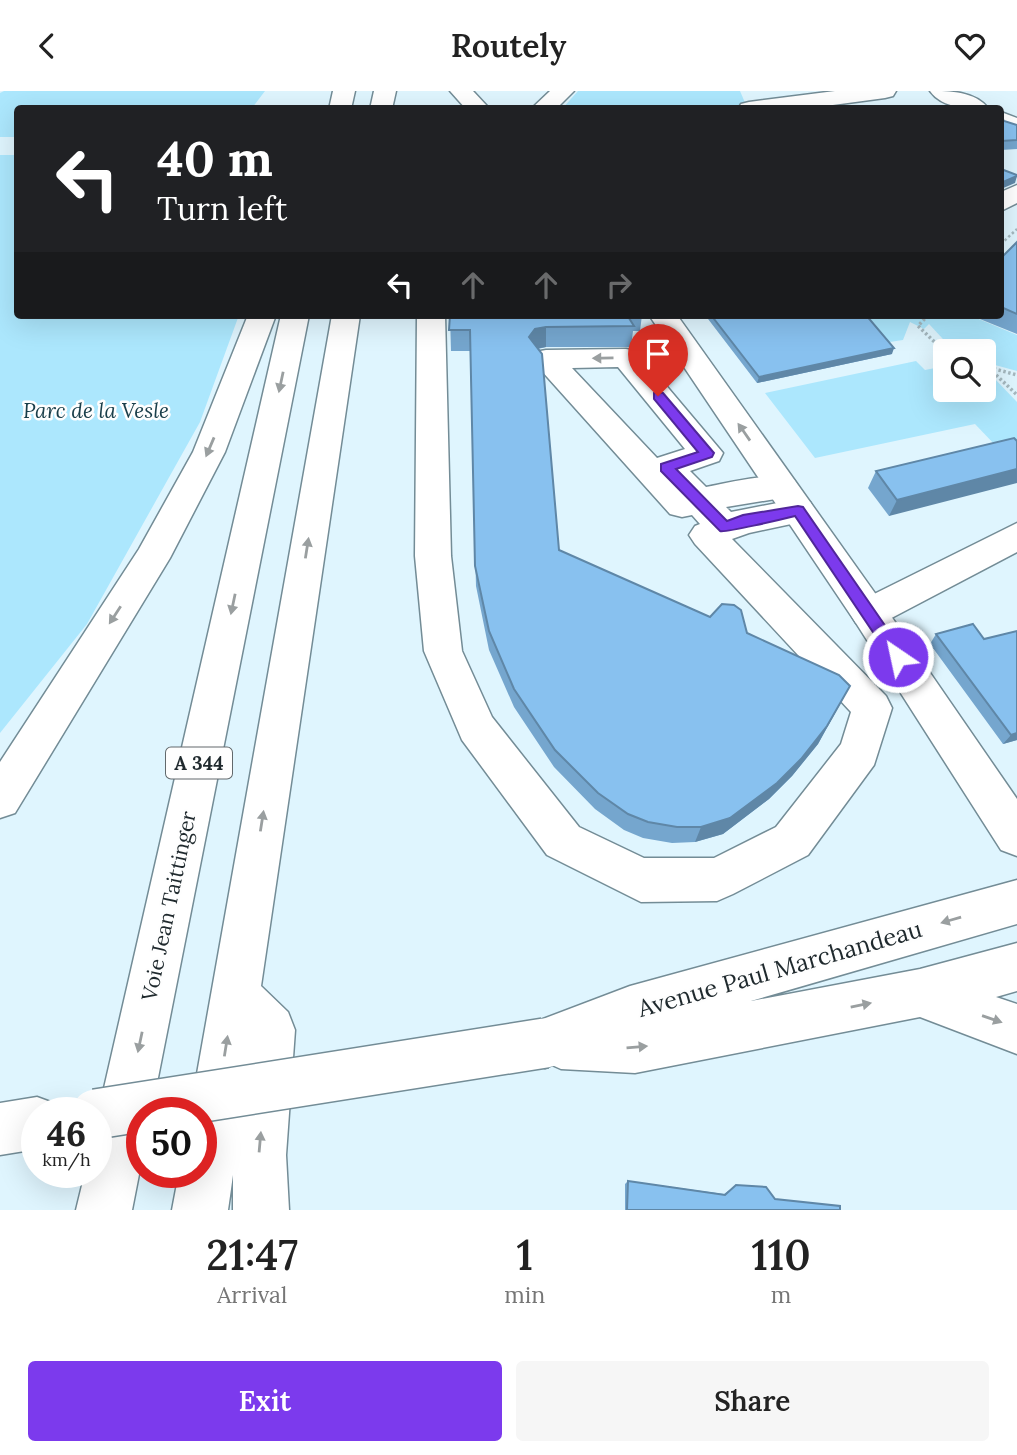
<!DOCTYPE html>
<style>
:root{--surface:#fff;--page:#f6f6f6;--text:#222;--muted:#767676;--accent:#7c3aed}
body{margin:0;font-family:Lora,serif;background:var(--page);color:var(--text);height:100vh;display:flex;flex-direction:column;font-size:26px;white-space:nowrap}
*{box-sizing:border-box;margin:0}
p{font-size:23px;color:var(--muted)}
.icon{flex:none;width:38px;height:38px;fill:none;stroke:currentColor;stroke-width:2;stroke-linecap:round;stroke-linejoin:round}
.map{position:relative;height:1119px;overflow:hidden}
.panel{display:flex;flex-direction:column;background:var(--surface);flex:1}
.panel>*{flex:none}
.banner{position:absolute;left:14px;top:14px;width:990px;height:214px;border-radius:7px;box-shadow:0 7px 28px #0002;background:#202124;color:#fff;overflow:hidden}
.fabs{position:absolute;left:933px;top:248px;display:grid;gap:14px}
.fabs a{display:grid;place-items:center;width:63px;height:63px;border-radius:7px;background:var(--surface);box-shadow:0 7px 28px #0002;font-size:35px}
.speed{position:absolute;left:21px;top:1006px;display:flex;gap:14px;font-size:35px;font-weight:700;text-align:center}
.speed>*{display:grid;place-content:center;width:91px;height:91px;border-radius:50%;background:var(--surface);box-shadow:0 7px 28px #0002;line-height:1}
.speed small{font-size:18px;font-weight:400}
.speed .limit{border:10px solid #d22;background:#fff;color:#111}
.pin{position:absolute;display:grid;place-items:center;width:60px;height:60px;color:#fff;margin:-72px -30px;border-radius:50% 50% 50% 0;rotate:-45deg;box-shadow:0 0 7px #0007}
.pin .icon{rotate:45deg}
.me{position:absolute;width:77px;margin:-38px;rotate:326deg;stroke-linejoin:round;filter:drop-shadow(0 0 5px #0008)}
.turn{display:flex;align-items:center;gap:24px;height:147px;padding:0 28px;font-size:32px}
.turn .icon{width:91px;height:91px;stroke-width:2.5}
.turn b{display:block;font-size:49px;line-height:60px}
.lanes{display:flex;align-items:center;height:66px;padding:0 28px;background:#0003;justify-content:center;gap:35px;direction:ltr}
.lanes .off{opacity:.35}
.eta{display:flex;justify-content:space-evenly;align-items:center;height:119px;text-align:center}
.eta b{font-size:42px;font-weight:600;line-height:49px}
.button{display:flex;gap:14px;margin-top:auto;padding:14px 28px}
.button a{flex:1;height:80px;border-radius:7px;background:var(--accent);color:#fff;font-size:28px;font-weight:600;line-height:80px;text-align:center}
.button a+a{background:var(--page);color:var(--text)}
header{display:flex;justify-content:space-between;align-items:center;height:91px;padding:0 28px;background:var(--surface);font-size:32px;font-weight:600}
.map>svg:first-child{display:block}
.green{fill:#ace7fd}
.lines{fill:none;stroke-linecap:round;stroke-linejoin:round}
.minor-casing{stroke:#738c96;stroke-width:3}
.major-casing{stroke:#738c96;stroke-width:3}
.highway-casing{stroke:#738c96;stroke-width:3}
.path-far1{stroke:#a5b8bf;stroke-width:2.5;stroke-dasharray:2.5 2.5;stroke-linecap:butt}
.path{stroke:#a5b8bf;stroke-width:3.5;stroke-dasharray:2.5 2.5;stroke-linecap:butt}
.minor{fill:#fff;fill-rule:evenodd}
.major{fill:#fff;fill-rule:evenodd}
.highway{fill:#fff;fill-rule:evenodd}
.major-bridge-casing{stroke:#738c96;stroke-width:52;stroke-linecap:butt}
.major-bridge{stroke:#fff;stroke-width:49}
.wall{fill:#75a6ce}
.shaded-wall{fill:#5f87a7}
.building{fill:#88c1ef;stroke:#5f87a7;stroke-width:2}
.oneway{fill:#9a9fa0}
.route{fill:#7c3aed;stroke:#51269a;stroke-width:2}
.labels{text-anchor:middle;stroke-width:5;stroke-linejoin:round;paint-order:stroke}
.shield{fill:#fefefe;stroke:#62696c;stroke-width:2}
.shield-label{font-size:19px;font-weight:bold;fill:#1f292d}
.park-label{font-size:21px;font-style:italic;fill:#193e4a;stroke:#fefefe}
.street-label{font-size:21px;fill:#1f292d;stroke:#fefefe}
.near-street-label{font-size:24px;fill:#1f292d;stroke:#fefefe}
</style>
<header><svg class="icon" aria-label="back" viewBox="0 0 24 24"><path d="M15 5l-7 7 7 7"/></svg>Routely<svg class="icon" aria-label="heart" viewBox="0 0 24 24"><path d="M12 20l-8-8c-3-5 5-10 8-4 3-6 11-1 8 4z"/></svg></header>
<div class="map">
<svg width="1017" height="1119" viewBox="0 0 1017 1119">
<rect width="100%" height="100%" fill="#dff5fe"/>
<!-- green -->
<path class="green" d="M4 0H265L252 17 18 18 17 46H0V2Z
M578 0H740L746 14 700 18H562Z
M0 64H17L18 224H239L200 331 87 533 0 642Z
M859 224H969L1017 244V280L984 271V261H955L929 233 924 238 910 231 903 249 883 252Z
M916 270 925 279 945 275V299H984V281L994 287 1017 311V377L975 333 815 367 765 302Z"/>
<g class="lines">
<!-- minor casing -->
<g class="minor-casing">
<path id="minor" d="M550 0H574L556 18H531Z
M835 0H896L893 5 885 7 803 18H738L741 13 749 11Z
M930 0C950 0 975 0 989 18 969 18 943 18 930 0Z
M1001 21 1017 27V42L1001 36Z
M1017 94V112L1001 120V101Z
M417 224H445L451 465 462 560 492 626 579 736 644 767H714L776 736 841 653 851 621 695 453 689 444 695 435 700 433 692 424 682 426 670 423 531 268 535 261 546 259 626 258 637 260 723 362 719 370 690 380 706 396C733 391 767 381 794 389L799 397 794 405 726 416 731 421 798 408 810 411 815 420 810 429 749 442 732 448 886 605 892 617 874 674 808 764 733 803 717 810 641 811 547 764 462 649 424 560 415 465ZM618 276 685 358 657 367 572 277Z
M1017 432V461L882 532 869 537 856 532 850 522 856 512Z"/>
</g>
<!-- major casing -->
<g class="major-casing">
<path id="major" d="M649 224H677L882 512 1017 708V765L1001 759 856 532Z
M1017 789V833L751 910 920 878 1017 852V900L996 906 1017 913V963L920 926 635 982 561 978 552 974 545 977 527 970 520 952 527 934 630 895Z
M37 1006 56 1013 59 1022H37V1058L0 1064V1012Z"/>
</g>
<!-- highway casing -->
<g class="highway-casing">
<path id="highway" d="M333 0H355L351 18H329Z
M374 0H396L392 18H370Z
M450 0H473L487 15 485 18H466Z
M248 224H276L225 361 170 467 15 722 0 727V671L139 458 193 361Z
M281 224H309L151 1022H142V1068L132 1119H76L85 1082H96V1032Z
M332 224H360L261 895 288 921 295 939 286 1064 289 1119H233V1084L228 1119H172L179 1082H201V1022H190Z"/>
</g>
<!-- path-far1 -->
<path class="path-far1" d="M1001 153 1017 138"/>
<!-- path -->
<path class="path" d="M928 224 918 235 945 261
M984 275 1017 284
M989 277 1017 304"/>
<!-- minor -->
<use href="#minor" class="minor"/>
<!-- major -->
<use href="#major" class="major"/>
<!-- highway -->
<use href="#highway" class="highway"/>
<!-- major-bridge casing -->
<g class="major-bridge-casing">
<path id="major-bridge" d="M96 1023 545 952"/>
</g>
<!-- major-bridge -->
<use href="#major-bridge" class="major-bridge"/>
</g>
<!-- wall -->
<path class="wall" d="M1001 25 1004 30 1017 34V58L1001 59Z
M1017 151V243L970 224H1001V167Z
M450 224H642L640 240H633L631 256H546L538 258 559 459 747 542 850 595 818 653 792 685 769 708 723 743 695 751 672 752 643 747 624 739 595 718 554 676 514 616 489 559 476 495 470 260H451Z
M705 224H866L892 263 757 292Z
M1017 350 889 425 868 397 876 380Z
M936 543 1017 649 1003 653 930 553Z
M628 1090 724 1103 736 1094 775 1108 840 1119H625V1093Z"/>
<!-- shaded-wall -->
<path class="shaded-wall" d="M1017 85 1015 92 1001 98 1003 91Z
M546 236V256L535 258 529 246 535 238Z
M894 257 892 263 757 292 759 286Z
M1017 378V392L889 425 897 409Z
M850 595 818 653 792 685 769 708 723 743 695 751 701 736Z
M1017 642V649L1003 653 1011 644Z"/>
<!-- building -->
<path class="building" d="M1001 25 1004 30 1017 34V49L1001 50Z
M1001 78 1017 84V85L1003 91 1001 99Z
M1017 151V223L1001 216V167Z
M450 224H627L634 235 546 236 535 238 529 246 542 263 559 459 710 526 722 513 734 514 741 519 747 542 839 584 850 595 827 635 801 668 777 692 730 727 701 736H677L648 731 628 723 598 702 555 659 514 598 489 540 475 475 470 239H449Z
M711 224H866L894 257 759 286Z
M1014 347 1017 350V378L897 409 876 380Z
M973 533 984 548 1017 540V642L1011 644 936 543Z
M628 1090 725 1104 736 1094 766 1096 775 1108 840 1115V1119H627Z"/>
<!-- one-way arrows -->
<defs><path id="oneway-solid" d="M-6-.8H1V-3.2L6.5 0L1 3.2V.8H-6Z" transform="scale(1.75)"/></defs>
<g class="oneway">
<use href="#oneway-solid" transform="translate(603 267) rotate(179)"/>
<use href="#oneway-solid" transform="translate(281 291) rotate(102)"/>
<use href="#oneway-solid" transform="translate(744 341) rotate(-125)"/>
<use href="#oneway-solid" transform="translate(210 356) rotate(113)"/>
<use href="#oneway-solid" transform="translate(307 457) rotate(-81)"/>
<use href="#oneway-solid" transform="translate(233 513) rotate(102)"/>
<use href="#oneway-solid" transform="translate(115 524) rotate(123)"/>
<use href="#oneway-solid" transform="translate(262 730) rotate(-81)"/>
<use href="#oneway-solid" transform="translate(951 829) rotate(164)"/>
<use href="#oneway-solid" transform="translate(861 914) rotate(-11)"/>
<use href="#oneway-solid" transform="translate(992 928) rotate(19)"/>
<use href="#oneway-solid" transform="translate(140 951) rotate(102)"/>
<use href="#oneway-solid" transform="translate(226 955) rotate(-81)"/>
<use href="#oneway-solid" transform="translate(637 956) rotate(-5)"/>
<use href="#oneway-solid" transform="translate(260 1051) rotate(-85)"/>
</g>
<!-- route -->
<path class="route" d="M658 301 663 302 714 362 712 366 676 378 727 430 743 424 798 415 803 416 904 562 906 566 904 571H893L795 425C783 428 725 442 720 440L661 380V373L698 361 654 308V302Z"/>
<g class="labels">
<!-- shield labels -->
<rect class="shield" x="166" y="656.5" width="66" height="31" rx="5"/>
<g class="shield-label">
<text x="199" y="679">A 344</text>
</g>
<!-- park labels -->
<g class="park-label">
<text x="96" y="327">Parc de la Vesle</text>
</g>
<!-- street labels -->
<g class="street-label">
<text transform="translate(169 815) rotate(-78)" y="7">Voie Jean Taittinger</text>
</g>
<!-- near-street labels -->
<g class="near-street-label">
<text transform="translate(780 878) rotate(-16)" y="8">Avenue Paul Marchandeau</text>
</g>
</g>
</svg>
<div class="fabs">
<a><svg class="icon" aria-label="search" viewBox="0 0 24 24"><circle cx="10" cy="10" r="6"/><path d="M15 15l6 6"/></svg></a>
</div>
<div class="speed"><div>46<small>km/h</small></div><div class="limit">50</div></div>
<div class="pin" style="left:658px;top:305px;background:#d93025"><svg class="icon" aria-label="arrive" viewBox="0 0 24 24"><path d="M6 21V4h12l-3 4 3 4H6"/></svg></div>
<svg class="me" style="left:898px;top:566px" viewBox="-20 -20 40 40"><circle r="17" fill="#7c3aed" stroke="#fff" stroke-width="3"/><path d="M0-11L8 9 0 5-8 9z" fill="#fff"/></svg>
<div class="banner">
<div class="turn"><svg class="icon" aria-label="left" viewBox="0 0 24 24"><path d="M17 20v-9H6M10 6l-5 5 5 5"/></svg><div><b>40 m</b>Turn left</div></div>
<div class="lanes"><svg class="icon" aria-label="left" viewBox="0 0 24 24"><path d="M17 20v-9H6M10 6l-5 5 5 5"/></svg><svg class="icon off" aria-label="ahead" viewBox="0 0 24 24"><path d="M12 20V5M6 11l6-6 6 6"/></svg><svg class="icon off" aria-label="ahead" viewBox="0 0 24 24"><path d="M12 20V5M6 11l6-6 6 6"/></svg><svg class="icon off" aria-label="right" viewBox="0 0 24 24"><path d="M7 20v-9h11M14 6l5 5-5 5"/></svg></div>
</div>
</div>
<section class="panel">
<div class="eta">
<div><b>21:47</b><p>Arrival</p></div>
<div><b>1</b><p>min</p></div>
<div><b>110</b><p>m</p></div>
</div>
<div class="button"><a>Exit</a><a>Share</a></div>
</section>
